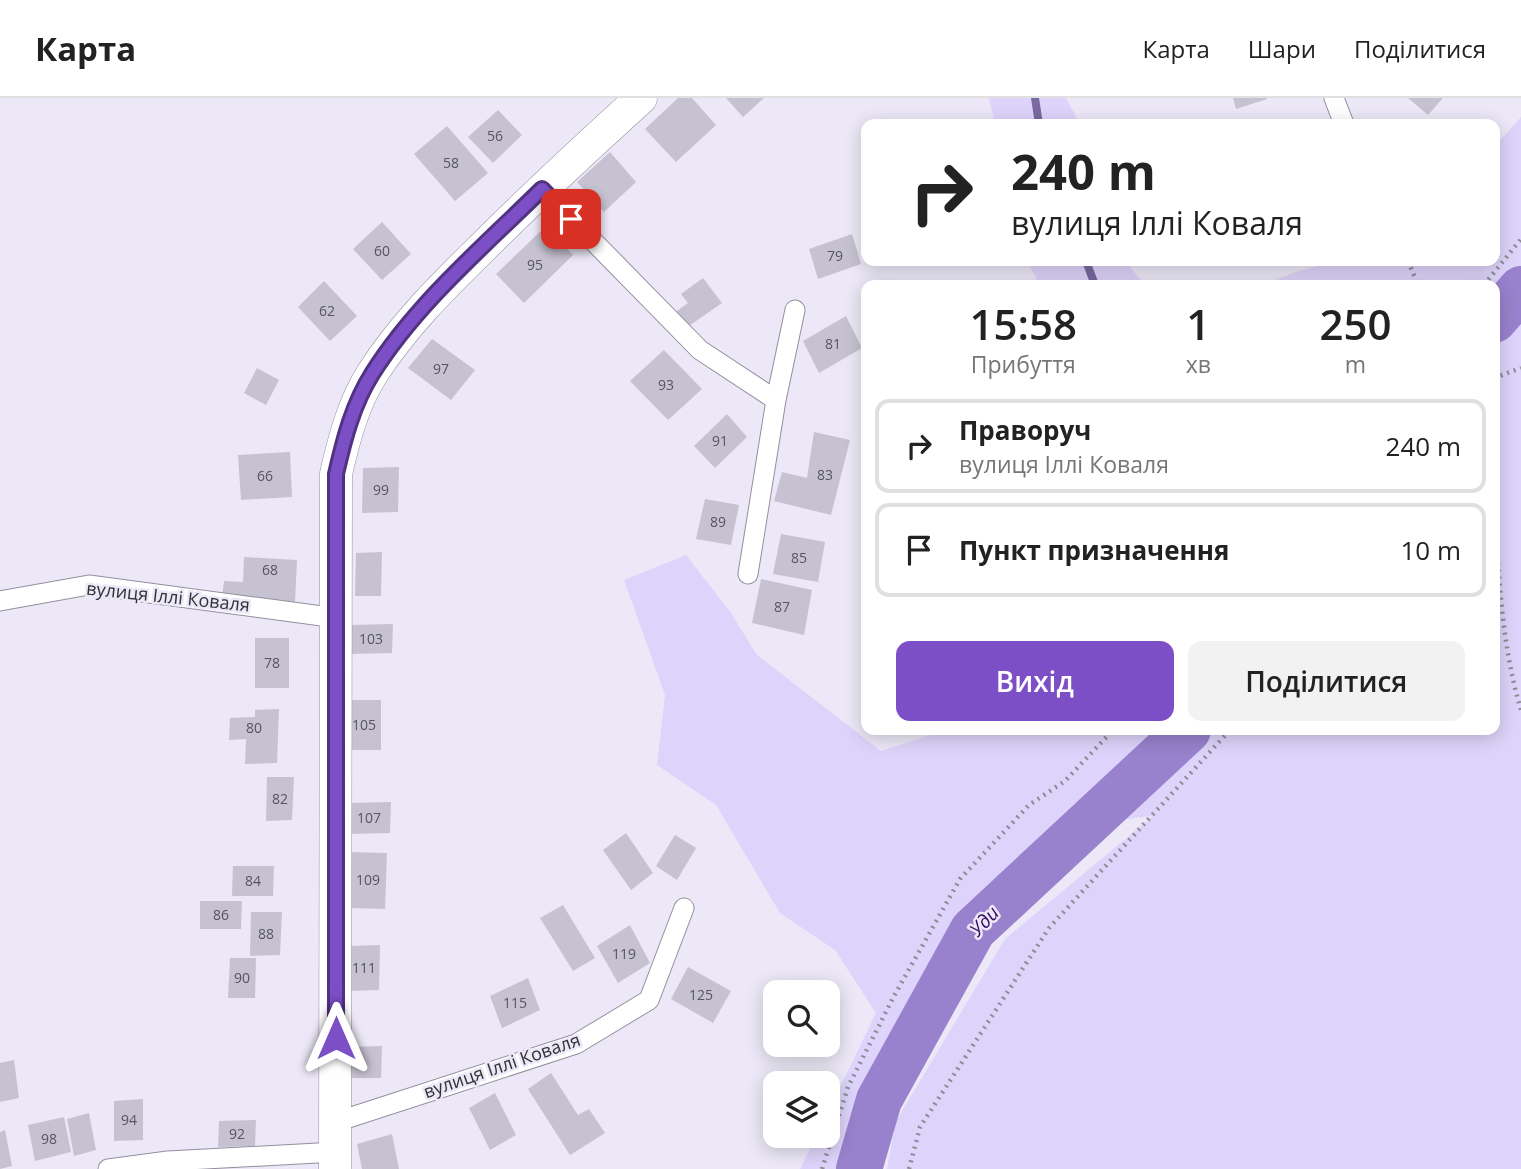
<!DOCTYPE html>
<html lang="uk">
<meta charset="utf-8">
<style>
:root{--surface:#fff;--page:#f2f2f2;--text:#222;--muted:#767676;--line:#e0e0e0;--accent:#7d4fc7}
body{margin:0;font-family:"Open Sans",sans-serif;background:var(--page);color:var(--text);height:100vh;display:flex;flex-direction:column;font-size:26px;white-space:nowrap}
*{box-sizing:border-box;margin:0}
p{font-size:23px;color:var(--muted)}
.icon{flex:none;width:38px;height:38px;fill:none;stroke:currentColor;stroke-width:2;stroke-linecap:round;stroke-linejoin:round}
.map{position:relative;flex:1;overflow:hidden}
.side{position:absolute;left:861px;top:182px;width:639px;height:455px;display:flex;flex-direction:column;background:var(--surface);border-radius:14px;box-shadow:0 4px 18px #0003}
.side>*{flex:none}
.top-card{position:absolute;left:861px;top:21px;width:639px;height:147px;border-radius:14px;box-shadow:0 4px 18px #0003;background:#fff;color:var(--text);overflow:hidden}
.fabs{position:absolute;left:763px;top:882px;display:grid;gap:14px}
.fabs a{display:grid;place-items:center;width:77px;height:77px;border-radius:14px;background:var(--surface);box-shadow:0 4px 18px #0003;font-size:35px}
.pin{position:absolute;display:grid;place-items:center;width:60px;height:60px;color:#fff;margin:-30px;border-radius:14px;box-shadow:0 4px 10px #0006}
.me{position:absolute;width:77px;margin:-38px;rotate:0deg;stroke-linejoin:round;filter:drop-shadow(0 0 5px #0008)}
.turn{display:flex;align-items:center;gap:24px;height:147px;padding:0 35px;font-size:32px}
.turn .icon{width:91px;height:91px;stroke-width:2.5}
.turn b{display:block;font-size:49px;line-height:60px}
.eta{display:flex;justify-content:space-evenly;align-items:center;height:119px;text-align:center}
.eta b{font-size:42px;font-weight:600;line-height:49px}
.primary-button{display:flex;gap:14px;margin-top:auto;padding:14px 35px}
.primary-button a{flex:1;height:80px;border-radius:14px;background:var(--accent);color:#fff;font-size:28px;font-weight:600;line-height:80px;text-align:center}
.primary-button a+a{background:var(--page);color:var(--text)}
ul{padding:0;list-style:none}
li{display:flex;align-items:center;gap:21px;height:94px;margin:0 14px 10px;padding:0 21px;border:4px solid var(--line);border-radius:14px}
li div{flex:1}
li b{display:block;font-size:26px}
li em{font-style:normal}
header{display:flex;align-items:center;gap:42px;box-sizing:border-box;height:98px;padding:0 35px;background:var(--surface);border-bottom:2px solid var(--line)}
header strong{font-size:33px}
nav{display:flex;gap:38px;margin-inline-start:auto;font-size:24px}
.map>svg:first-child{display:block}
.green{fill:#ded4fb}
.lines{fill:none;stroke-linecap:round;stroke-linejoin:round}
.stream{stroke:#7a6aa0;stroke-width:8}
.river{stroke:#9982cd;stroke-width:46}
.building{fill:#c6c2d1}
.minor-casing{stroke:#938f9d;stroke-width:21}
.primary-casing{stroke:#938f9d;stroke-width:33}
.path{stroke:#8e8c96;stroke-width:4.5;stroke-dasharray:2 5;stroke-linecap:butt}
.minor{stroke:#fff;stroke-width:19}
.primary{stroke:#fff;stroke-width:32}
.route-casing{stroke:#513381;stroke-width:18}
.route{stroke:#7d4fc7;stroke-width:12}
.labels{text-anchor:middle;stroke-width:5;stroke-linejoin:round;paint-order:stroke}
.number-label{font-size:14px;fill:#57555d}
.street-label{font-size:18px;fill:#323136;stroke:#ece8f7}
.water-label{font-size:19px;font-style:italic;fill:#350965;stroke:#ece8f7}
</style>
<header>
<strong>Карта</strong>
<nav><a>Карта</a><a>Шари</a><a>Поділитися</a></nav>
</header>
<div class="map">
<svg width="1521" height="1071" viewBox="0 0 1521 1071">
<rect width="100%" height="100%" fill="#ece8f7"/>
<!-- green -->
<path class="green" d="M989 0H1066L1080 26H995Z
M1521 19V182L1495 214 1494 187H1262L1296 174 1336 163H1494L1495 48Z
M1027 163H1126L1144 187H1040Z
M1521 211V1071H887L896 1023 1005 841 1153 718 1101 724 1199 632H1494L1495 242Z
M686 457 731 515 757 557 881 653 946 632H1169L963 813 847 1037 838 1071H800L816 1038H828V1014L876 915 835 852 780 815 716 707 657 667 665 597 624 482Z"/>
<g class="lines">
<!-- stream -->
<path class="stream" d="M1035 0 1039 26
M1086 163 1095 187"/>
<!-- river -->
<path class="river" d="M1494 222 1521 191
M859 1071 879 1002 973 832 1188 632"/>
</g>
<!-- building -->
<path class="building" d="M678 0H692L716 27 676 64 645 31Z
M726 0H764L743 19Z
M1233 0H1267V1L1236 11Z
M1408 0H1443L1428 17Z
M498 12 522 37 493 65 468 39Z
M447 28 488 75 455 103 414 56Z
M610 54 636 84 604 114 577 84Z
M382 124 411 156 382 182 353 151Z
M546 128 573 157 524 205 496 176Z
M852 136 861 166 818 181 809 151Z
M703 180 722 205 686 230 674 215 688 205 681 196Z
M324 183 357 218 330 243 298 209Z
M846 218 862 250 819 275 803 243Z
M432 241 475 272 451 302 408 270Z
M664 252 702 291 668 322 630 283Z
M257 270 279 282 266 307 244 295Z
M727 316 747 339 715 370 694 348Z
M814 334 850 342 831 417 774 403 782 374 807 380Z
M290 354 292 399 241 402 238 357Z
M399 369 398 414 362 415 363 370Z
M705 401 739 407 731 447 696 441Z
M781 436 825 444 818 484 773 476Z
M382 454 381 498H355L356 455Z
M244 459 297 462 295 504 222 500 224 483 243 484Z
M761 481 812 492 804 537 752 525Z
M393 526 392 555 349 556V527Z
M255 540H289V590H255Z
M347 602H381V652H347Z
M279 611 277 665 245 666 246 641 229 642 230 620 255 619V612Z
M267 679H294L292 722 266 723Z
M391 704 390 735 348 736V705Z
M626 735 653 775 631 792 603 752Z
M675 737 696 750 677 782 656 768Z
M351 754 387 755 385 811 350 810Z
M233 768H274L273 798H232Z
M200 803H242L241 831H200Z
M563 807 595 860 573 873 540 820Z
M251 814H282L280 857 250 858Z
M630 827 650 865 618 885 597 848Z
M380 847 379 892 347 893 348 848Z
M230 860H256L255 900H228Z
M688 869 731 893 713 925 671 901Z
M528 880 540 912 502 930 490 898Z
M382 948 381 980H346V949Z
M14 962 19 1000 0 1004V965Z
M551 975 578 1017 589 1011 605 1035 570 1057 528 991Z
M495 995 516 1037 490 1052 469 1010Z
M143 1001V1042L114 1043V1003Z
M89 1015 96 1052 74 1058 67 1021Z
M64 1019 71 1054 35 1063 28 1027Z
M256 1022 255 1048 218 1049 219 1023Z
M5 1032 12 1068 0 1071V1034Z
M392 1036 399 1071H362L357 1046Z"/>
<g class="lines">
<!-- minor casing -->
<g class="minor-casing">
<path id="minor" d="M1334 0 1344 26
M542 91 700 252 776 302 748 476
M776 302 795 212
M0 503 89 487 337 520
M336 1024 576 946 649 902 684 810
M108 1071 168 1063 336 1054"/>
</g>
<!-- primary casing -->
<g class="primary-casing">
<path id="primary" d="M335 1071 336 376C344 341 353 306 372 276 402 229 442 189 481 151 533 99 587 49 641 0"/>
</g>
<!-- path -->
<path class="path" d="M1408 163 1418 187
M1484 187 1521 141
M1494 280 1521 270
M1494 374C1497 449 1499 540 1521 612
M822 1071 848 989 894 898 960 781 1029 707 1065 683 1113 632
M909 1071 920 1029 1049 830 1230 632"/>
<!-- minor -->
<use href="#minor" class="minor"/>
<!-- primary -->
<use href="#primary" class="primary"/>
</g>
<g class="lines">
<!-- route casing -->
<g class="route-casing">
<path id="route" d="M336 940V376C344 341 353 306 372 276 416 206 483 149 542 91L571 121"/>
</g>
<!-- route -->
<use href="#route" class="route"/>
</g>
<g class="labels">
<!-- number labels -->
<g class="number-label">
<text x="495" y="43">56</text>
<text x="451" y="70">58</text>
<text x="382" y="158">60</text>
<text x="835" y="163">79</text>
<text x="535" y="172">95</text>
<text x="327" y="218">62</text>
<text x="833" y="251">81</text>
<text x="441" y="276">97</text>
<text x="666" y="292">93</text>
<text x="720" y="348">91</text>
<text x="825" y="382">83</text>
<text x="265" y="383">66</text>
<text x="381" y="397">99</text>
<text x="718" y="429">89</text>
<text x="799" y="465">85</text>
<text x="270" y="477">68</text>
<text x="782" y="514">87</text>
<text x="371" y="546">103</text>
<text x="272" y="570">78</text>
<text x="364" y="632">105</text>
<text x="254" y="635">80</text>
<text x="280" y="706">82</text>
<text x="369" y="725">107</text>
<text x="368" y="787">109</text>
<text x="253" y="788">84</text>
<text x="221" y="822">86</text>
<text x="266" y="841">88</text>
<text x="624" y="861">119</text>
<text x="364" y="875">111</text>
<text x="242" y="885">90</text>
<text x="701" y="902">125</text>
<text x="515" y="910">115</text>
<text x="129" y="1027">94</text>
<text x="237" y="1041">92</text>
<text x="49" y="1046">98</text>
</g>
<!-- street labels -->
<g class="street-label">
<text transform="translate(168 499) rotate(6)" y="6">вулиця Іллі Коваля</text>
<text transform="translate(502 968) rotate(-19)" y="6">вулиця Іллі Коваля</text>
</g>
<!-- water labels -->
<g class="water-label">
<text transform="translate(984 823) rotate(-47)" y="7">Уди</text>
</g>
</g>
</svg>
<div class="fabs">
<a><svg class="icon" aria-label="search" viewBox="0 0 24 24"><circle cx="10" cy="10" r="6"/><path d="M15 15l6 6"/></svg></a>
<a><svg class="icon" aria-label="layers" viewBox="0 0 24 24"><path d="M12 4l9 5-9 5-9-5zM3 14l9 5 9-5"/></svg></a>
</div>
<div class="pin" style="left:571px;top:121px;background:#d93025"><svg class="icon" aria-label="arrive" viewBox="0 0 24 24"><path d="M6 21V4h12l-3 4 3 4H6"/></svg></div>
<svg class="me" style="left:336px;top:940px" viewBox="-20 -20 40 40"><path d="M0-17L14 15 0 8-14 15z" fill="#7d4fc7" stroke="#fff" stroke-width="4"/></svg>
<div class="top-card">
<div class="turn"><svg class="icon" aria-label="right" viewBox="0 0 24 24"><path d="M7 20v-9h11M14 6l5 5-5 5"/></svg><div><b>240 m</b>вулиця Іллі Коваля</div></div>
</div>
<section class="side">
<div class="eta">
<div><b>15:58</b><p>Прибуття</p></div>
<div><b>1</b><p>хв</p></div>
<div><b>250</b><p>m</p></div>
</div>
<ul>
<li><svg class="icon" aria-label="right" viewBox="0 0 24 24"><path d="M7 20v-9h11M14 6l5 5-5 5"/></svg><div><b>Праворуч</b><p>вулиця Іллі Коваля</p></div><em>240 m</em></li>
<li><svg class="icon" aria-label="arrive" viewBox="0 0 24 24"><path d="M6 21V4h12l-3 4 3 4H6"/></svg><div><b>Пункт призначення</b></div><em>10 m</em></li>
</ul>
<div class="primary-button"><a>Вихід</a><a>Поділитися</a></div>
</section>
</div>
